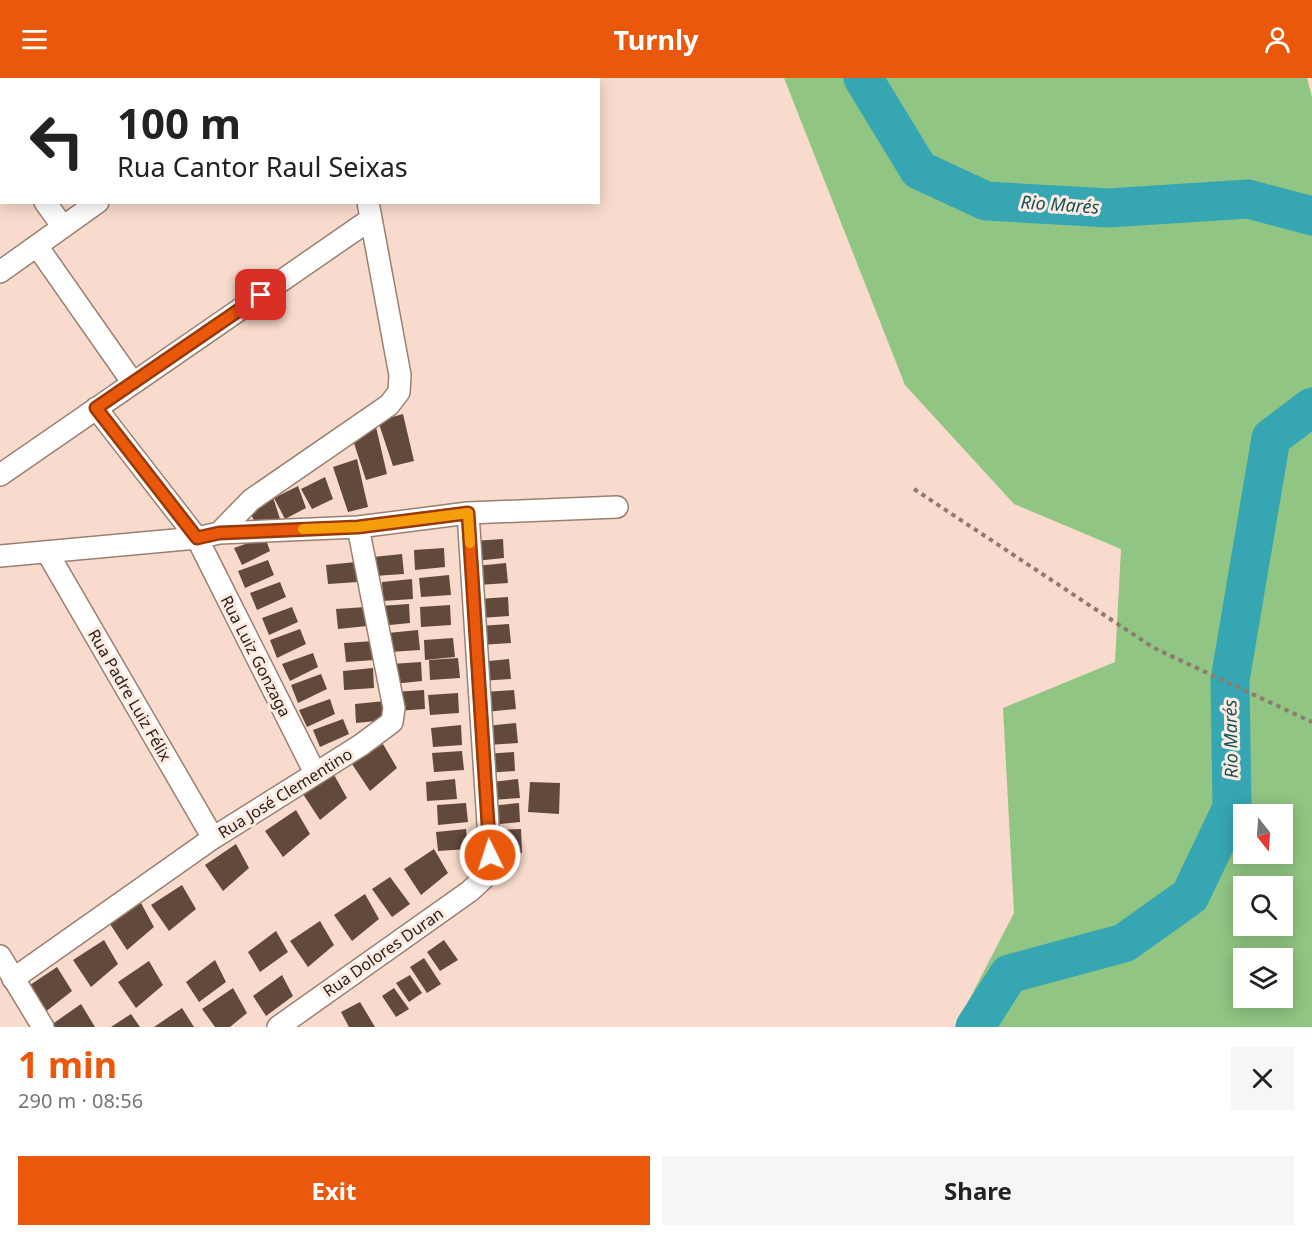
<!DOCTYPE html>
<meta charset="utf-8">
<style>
:root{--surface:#fff;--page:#f6f6f6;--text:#222;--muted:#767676;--accent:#ea580c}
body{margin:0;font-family:"Noto Sans",sans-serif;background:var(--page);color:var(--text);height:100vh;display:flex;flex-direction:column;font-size:22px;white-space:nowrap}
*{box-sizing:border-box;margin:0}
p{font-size:20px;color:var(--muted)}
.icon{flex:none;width:33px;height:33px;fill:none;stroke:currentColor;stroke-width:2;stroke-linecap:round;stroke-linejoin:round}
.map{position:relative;height:949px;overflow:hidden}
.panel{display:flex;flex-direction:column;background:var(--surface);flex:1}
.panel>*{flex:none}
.banner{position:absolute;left:0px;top:0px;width:600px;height:126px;box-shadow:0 3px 15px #0003;background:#fff;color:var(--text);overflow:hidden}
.needle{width:39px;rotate:163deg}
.controls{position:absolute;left:1233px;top:726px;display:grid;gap:12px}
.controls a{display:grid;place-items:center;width:60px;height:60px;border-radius:0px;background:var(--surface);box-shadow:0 3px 15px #0003;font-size:30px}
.pin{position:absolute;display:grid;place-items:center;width:51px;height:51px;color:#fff;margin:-26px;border-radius:12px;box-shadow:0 3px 9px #0006}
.me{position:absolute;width:66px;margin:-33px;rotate:356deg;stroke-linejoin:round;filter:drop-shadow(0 0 4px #0008)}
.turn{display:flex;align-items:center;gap:21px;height:126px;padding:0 18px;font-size:27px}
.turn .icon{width:78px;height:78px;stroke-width:2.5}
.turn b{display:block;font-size:42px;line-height:51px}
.round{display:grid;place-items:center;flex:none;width:63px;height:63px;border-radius:0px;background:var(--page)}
.summary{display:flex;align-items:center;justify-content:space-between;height:102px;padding:0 18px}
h1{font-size:36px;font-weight:700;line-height:45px;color:var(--accent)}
.button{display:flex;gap:12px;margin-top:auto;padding:12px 18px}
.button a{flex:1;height:69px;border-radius:0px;background:var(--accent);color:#fff;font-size:24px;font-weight:700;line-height:69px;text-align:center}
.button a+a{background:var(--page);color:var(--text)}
header{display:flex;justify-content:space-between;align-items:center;height:78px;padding:0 18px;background:var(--accent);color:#fff;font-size:27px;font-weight:700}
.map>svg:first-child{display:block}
.green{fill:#90c583;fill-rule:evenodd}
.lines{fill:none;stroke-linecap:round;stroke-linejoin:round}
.river{stroke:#37a6b3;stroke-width:39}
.building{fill:#61493c}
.street-casing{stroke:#9a8072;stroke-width:24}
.path{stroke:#8e7b70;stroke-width:4;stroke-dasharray:4.5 4.5;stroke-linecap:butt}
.street{stroke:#fff;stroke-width:21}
.route-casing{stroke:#983908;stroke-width:15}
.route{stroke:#ea580c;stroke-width:10}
.slow{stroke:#f59e0b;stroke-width:10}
.labels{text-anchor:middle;stroke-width:6;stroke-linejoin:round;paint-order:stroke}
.street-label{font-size:16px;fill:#261c16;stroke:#fdebe2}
.water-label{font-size:18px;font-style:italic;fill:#125158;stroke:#fdebe2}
</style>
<header><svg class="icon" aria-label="menu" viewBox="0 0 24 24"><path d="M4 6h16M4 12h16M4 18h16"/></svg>Turnly<svg class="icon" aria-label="person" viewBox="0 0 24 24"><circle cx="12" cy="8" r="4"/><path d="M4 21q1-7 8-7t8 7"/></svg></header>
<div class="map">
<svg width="1312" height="949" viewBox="0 0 1312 949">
<rect width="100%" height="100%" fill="#f8dbcc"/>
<!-- green -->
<path class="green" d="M784 0H1307L1312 19V949H955L1014 835 1003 630 1115 584 1121 471 1014 426 905 307ZM1244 736H1282V776H1244ZM1244 808H1282V848H1244ZM1244 880H1282V920H1244Z"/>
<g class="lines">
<!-- river -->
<path class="river" d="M863 0 919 92 986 123 1108 130 1248 121 1312 138
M975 949 1009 896 1124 865 1190 818 1232 730 1230 602 1271 360 1312 329"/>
</g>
<!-- building -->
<path class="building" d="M403 336 414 383 393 388 378 343Z
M376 349 387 396 366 402 351 356Z
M357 381 368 429 348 434 333 389Z
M325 399 333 421 312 431 301 411Z
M298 408 306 430 285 441 274 420Z
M273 419 280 441 259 452 248 431Z
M265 459 270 473 242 487 234 470Z
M503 461 504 480 475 483 473 463Z
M444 470 445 489 415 492 414 472Z
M402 476 404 496 374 498 373 479Z
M268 482 274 497 245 510 238 493Z
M356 484 358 504 328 506 326 487Z
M506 485 508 505 478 507 476 488Z
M449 497 451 517 421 519 419 500Z
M412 501 413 521 383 523 382 504Z
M280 504 286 519 257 532 250 515Z
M508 519 509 538 480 540 478 521Z
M409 526 410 545 380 548 379 528Z
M450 527 451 547 421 549 420 529Z
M292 529 298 544 269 557 262 540Z
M366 529 367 548 338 551 336 531Z
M509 546 511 565 481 567 479 548Z
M300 551 306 566 277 580 270 562Z
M418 552 420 572 390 574 388 555Z
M453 560 455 579 425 582 424 562Z
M374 563 375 582 346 584 344 565Z
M313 575 318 589 290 603 282 586Z
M458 580 460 600 430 602 429 582Z
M509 581 511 601 481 603 479 584Z
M421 584 422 603 393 606 391 586Z
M373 590 374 610 344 612 343 593Z
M321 596 327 611 298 625 291 607Z
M424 612 425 631 395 633 394 614Z
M514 612 516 631 486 634 485 614Z
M458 615 459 635 430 637 428 617Z
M330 621 335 636 307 649 299 632Z
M385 623 386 642 356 645 355 626Z
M343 641 349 656 320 669 313 652Z
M516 645 518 665 488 667 486 648Z
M461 647 462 667 433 669 431 650Z
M383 666 397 690 370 713 352 686Z
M462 673 464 692 434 694 432 675Z
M514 674 515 693 485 695 484 676Z
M333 695 347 720 320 742 303 716Z
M455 701 457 721 427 723 426 704Z
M518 701 520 720 492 722 491 704Z
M530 704 560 705 559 736 528 734Z
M466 725 468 744 438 747 437 727Z
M519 725 520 744 490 747 489 728Z
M296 732 310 756 283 779 265 753Z
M466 751 468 771 438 773 436 754Z
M521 751 522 775 493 776 492 752Z
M236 766 249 790 223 813 205 787Z
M434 771 448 795 421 817 404 791Z
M390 799 410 826 392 839 372 811Z
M182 807 196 831 169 853 151 827Z
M365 816 379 841 352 863 334 837Z
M141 825 154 849 127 872 110 846Z
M320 843 334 867 308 889 290 863Z
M276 853 288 874 260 894 248 874Z
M104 862 118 886 91 909 73 882Z
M444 862 458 882 440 893 427 874Z
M424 880 441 906 427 915 410 889Z
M215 882 226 904 199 924 186 904Z
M149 883 163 907 136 930 118 904Z
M57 889 72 913 44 935 27 909Z
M282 897 293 918 266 938 253 918Z
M410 897 422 915 409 924 396 905Z
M233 910 247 935 230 949H215L202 931Z
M394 910 409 931 396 939 382 918Z
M360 924 375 949H349L341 934Z
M81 926 95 949H52L51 947Z
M182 930 194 949H154Z
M131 936 140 949H111Z"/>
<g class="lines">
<!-- street casing -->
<g class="street-casing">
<path id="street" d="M341 0V2
M271 2 274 0
M0 63 2 65
M45 124 63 149
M37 168 133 305
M0 194 98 124
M96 330 197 460 315 695
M0 397 371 141
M219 455 251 422 389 327 399 314 400 297 368 124
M47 474 213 760
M0 478 197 460 219 455 358 449 468 435 617 429
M0 878 43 949
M13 901 213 760 361 667 392 644 394 630 358 449
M278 949 470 813 486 798 490 777 468 435"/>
</g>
<!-- path -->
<path class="path" d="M914 411 1154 570 1312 644"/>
<!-- street -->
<use href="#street" class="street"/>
</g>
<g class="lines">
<!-- route casing -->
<g class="route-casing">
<path id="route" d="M261 217 96 330 197 460 219 455 358 449 468 435 490 777"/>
</g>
<!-- route -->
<use href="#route" class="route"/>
<!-- slow -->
<path class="slow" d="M303 451 358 449 468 435 470 465"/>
</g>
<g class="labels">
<!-- street labels -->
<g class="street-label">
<text transform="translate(256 578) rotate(63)" y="6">Rua Luiz Gonzaga</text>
<text transform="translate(130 617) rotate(60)" y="6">Rua Padre Luiz Félix</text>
<text transform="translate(285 715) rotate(-32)" y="6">Rua José Clementino</text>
<text transform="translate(383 874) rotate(-35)" y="6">Rua Dolores Duran</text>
</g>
<!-- water labels -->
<g class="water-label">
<text transform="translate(1060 127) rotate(4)" y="6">Rio Marés</text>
<text transform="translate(1231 661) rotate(-91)" y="6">Rio Marés</text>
</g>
</g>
</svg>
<div class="controls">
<a><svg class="needle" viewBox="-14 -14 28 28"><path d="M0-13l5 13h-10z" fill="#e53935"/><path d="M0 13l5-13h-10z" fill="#767676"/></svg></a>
<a><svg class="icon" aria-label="search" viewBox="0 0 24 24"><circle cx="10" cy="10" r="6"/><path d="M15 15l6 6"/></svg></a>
<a><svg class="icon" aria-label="layers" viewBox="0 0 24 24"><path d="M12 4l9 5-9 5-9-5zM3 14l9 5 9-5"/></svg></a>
</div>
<div class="pin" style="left:261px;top:217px;background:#d93025"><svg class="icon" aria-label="arrive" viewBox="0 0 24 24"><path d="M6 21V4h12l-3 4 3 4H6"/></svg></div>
<svg class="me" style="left:490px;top:777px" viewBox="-20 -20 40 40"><circle r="17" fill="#ea580c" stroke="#fff" stroke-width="3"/><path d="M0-11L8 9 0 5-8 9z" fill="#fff"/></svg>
<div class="banner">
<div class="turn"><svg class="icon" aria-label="left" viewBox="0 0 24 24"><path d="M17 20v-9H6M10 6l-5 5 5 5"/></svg><div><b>100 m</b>Rua Cantor Raul Seixas</div></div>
</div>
</div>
<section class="panel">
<div class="summary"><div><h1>1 min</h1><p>290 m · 08:56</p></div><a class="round"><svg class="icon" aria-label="close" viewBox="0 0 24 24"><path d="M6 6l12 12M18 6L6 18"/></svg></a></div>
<div class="button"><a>Exit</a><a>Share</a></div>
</section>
